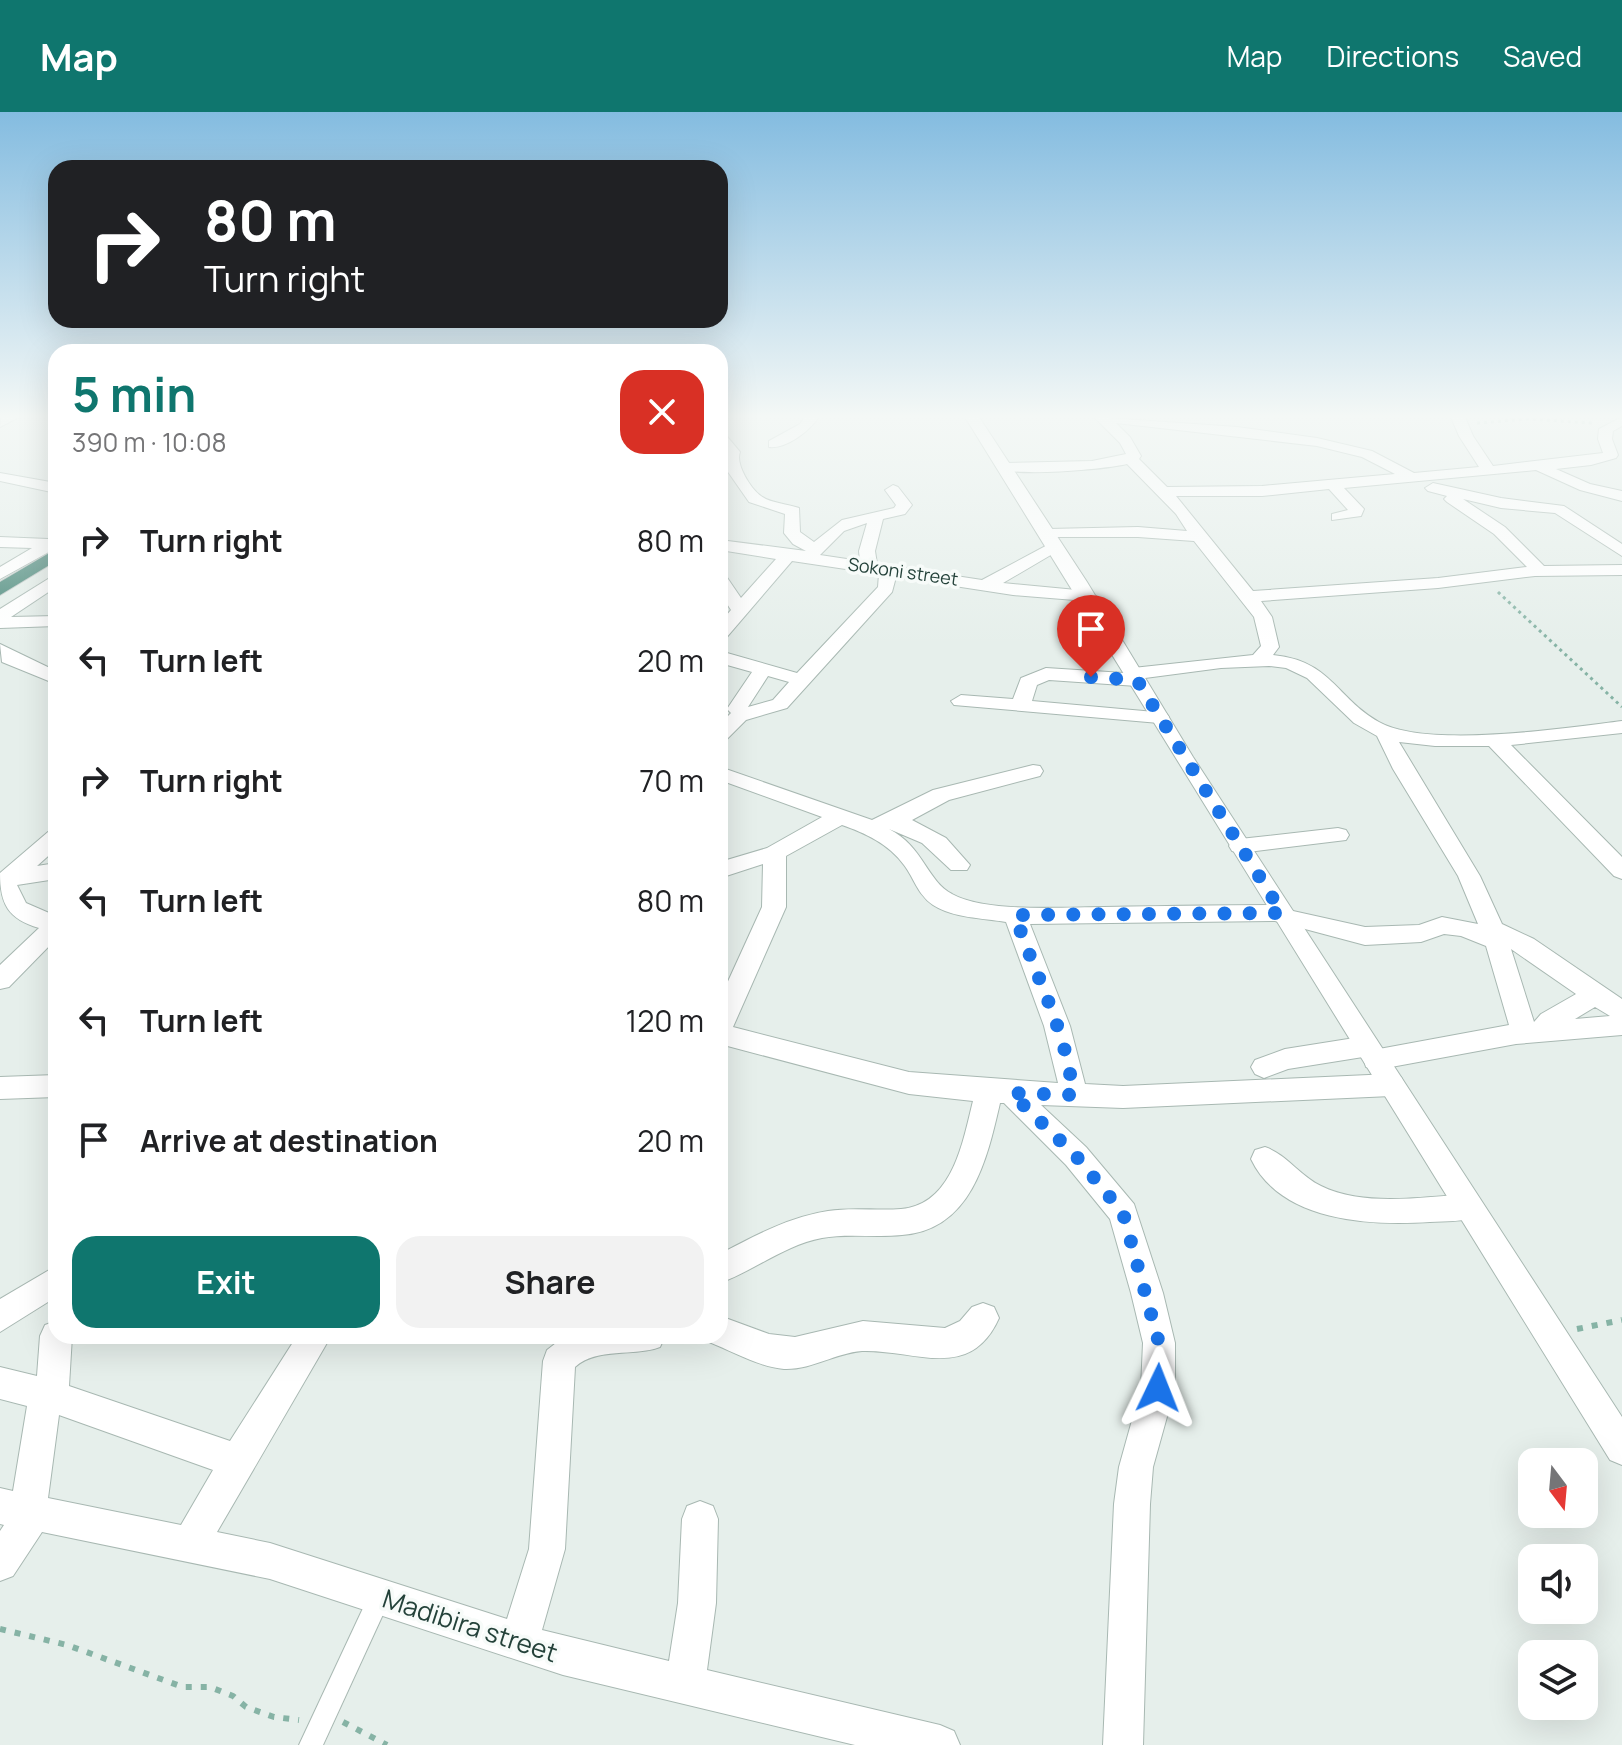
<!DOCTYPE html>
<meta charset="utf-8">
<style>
:root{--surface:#fff;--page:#f2f2f2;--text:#202124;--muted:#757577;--accent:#0f766e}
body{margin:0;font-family:Manrope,sans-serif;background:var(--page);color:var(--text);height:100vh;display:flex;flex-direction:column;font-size:30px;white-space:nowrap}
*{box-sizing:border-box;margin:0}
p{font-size:26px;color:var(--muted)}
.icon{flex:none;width:44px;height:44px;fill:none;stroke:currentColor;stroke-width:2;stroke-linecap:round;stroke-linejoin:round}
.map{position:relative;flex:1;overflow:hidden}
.details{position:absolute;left:48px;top:232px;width:680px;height:1000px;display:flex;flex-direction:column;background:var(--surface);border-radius:24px;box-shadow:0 8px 32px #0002}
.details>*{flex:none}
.top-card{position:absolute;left:48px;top:48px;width:680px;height:168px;border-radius:24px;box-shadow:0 8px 32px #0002;background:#202124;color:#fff;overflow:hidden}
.needle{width:52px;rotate:164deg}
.buttons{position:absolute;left:1518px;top:1336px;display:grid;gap:16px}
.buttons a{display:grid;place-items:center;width:80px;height:80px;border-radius:16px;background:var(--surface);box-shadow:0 8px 32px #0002;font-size:40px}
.pin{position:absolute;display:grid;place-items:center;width:68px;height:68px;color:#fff;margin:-82px -34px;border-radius:50% 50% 50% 0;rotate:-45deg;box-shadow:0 0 8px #0007}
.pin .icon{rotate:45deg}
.me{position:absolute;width:88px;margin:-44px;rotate:2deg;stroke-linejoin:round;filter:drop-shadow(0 0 6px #0008)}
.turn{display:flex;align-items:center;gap:28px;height:168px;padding:0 24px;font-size:36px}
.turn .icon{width:104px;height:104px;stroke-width:2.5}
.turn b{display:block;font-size:56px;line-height:68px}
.round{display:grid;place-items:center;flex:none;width:84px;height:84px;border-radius:24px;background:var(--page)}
.headline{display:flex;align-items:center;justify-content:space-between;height:136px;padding:0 24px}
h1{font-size:48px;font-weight:700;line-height:60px;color:var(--accent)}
.button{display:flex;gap:16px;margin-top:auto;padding:16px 24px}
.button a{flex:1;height:92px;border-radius:24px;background:var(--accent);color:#fff;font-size:32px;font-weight:700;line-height:92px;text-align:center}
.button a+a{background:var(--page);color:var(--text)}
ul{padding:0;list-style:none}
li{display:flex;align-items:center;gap:24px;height:120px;padding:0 24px}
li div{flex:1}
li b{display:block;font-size:30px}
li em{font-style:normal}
header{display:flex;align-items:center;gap:48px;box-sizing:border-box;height:112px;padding:0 40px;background:var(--accent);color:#fff}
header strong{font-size:38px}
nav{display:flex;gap:44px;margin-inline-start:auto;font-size:28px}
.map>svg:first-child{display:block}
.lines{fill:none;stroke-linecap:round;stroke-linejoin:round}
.service-casing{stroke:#a8b8b2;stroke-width:2}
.minor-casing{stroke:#a8b8b2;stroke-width:2}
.tertiary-casing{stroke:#a8b8b2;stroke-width:2}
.trunk-casing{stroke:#c2cac8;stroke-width:2}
.path-far1{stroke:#86b3a5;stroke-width:3;stroke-dasharray:3 4;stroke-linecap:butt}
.path{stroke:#86b3a5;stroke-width:6;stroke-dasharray:6 9;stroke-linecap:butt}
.service{fill:#fff;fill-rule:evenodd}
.minor{fill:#fff;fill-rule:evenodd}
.tertiary{fill:#fff;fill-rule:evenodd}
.trunk{fill:#4c8a7c;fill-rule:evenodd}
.route{stroke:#1a73e8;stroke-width:14;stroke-dasharray:0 25.2}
.labels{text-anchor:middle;stroke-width:7;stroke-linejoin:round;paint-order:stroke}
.far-street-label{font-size:18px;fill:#24423a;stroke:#f7fbf9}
.near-street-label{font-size:26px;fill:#24423a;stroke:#f7fbf9}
</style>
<header>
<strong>Map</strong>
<nav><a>Map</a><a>Directions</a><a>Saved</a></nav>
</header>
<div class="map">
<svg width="1622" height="1633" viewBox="0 0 1622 1633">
<rect width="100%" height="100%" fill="#e6efeb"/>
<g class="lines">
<!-- service casing -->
<g class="service-casing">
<path id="service" d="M380 1474 388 1477 391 1485 323 1633H299L372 1477Z"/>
</g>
<!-- minor casing -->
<g class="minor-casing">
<path id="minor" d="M1 305H19L0 315Z
M805 305H819C809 319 787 337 769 335V329L800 312Z
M1094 305 1237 315 1317 326 1372 339 1414 361 1479 355 1459 324 1451 305H1465L1473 324 1493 354 1603 341 1598 327 1599 317 1622 305V314L1613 319 1612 327 1618 343 1616 346 1591 353 1556 357 1590 372 1622 379V389L1580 378 1536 358 1344 376 1364 397 1361 404 1332 408V402L1348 398 1329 377 1262 384H1176L1253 479 1438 466 1527 455 1494 422 1447 390 1444 387 1447 384 1428 379 1425 376 1433 371 1501 386 1564 394 1622 432V444L1555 401 1501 396 1463 387 1505 415 1544 454 1622 453V463L1535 464 1438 476 1261 489 1272 505 1279 535 1273 543C1332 549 1335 585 1379 610 1427 637 1566 616 1622 609V621L1511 633 1622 745V767L1614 764 1489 634H1435L1399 630 1480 764 1502 812 1534 827 1622 887V923L1516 932 1375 958 1366 955 1363 945 1288 957 1264 966 1255 962 1251 955 1255 948 1285 937 1367 924 1376 927 1379 937 1509 913 1486 834 1461 824 1444 822 1421 830 1365 833 1275 809 1030 812 1070 914 1085 972 1123 974 1391 962 1401 965 1405 973 1401 981 1391 984 1123 996 1041 993 1086 1035 1134 1092 1163 1181 1175 1231V1276L1153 1355 1150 1392 1143 1633H1103L1114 1392 1119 1355 1141 1276 1143 1231 1131 1181 1110 1107 1066 1053 1004 991H1000C987 1048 971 1118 902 1123 875 1126 848 1121 822 1126 785 1133 755 1158 720 1171V1142C754 1124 789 1105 828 1099 852 1095 877 1099 901 1097 953 1093 963 1029 973 989L909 982 720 932V887L762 795 763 752 720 766V750L767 736 822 705 720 668V655L872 708 933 678 1033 653 1040 654 1043 659 1040 664 949 688 912 708 946 726 970 753 967 758H951L922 731 889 717C923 734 927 769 952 782 986 801 1064 795 1104 795 1163 794 1223 793 1282 793L1293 799 1365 815 1419 813 1442 805 1478 812 1458 764 1393 657 1377 624 1354 611 1307 566 1286 556 1269 554 1221 556 1145 566 1144 572 1137 574 1049 568 1037 573 1032 589 1166 601 1169 605 1159 611 954 593 951 589 961 583 1013 587 1021 566 1046 556 1124 561 1133 556 1253 543 1261 534 1254 505 1194 429 1138 425H1042V419L1048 417 1138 415 1187 419 1176 402 1127 352C1106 357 1010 366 997 355L1004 351 1092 349 1126 342 1120 331ZM1116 311 1317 334 1362 345 1395 362 1262 374 1167 375 1139 347 1141 344 1130 325ZM842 713C865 721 889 732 904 753 914 766 918 783 933 793 953 806 982 806 1006 810L1044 914 1058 971 909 960 733 915 786 795V744ZM1511 837 1576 882 1541 902 1534 910ZM1595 895 1610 904 1575 907Z
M720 321 725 322 740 340C735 352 751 377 761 384 770 391 788 392 799 396L800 420 814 430 842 408 894 396 896 393 885 378 893 373 898 375 912 393 905 402 883 407 875 439 877 452 982 468 1055 429 1061 431V437L1003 471 1087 479 1096 484 1087 489 1013 483 896 465 892 480 787 596 746 608 727 627 720 629V612L731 601 727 597 752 560 720 551V539L797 561 878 475 879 462 792 449 726 526 720 527V511L731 498 720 481V463L726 464 741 486 776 447 720 438V428L806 439 793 432 784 421 785 402 749 390 726 357 723 346 726 340 720 334ZM867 411 859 439 860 449 820 443 844 419ZM768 564 789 570 773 588 748 595Z
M0 361 56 371V381L0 369Z
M56 424V436L0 467V455L32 436 0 435V425L48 427Z
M56 462V475L11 505 56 504V514L0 516V497Z
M0 532 56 559V572L2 550Z
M1338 716 1346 718 1349 723 1346 728 1240 741 1232 739 1229 734 1232 729 1240 727Z
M56 718V737L37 754 56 751V767L17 773 26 791 56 804V827L9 875 0 877V853L39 816C8 807 0 792 0 761L48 720Z
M56 963V985L0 987V965Z
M1265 1035C1286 1042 1300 1064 1321 1074 1363 1095 1423 1085 1469 1082L1479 1086 1484 1095 1479 1104C1464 1110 1447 1109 1430 1110 1370 1114 1281 1110 1251 1047L1255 1038Z
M56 1154V1185L0 1220V1187Z
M983 1191 994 1195 999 1206C970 1271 914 1237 862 1239 835 1241 812 1258 784 1257 759 1255 732 1239 709 1230L706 1224H720V1204L769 1222 795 1225 863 1209 945 1216 960 1209 972 1195Z
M56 1209V1224H72L69 1274 230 1329 297 1224H331L217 1420 270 1431 507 1507 529 1437 543 1249 547 1238 565 1224H665L660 1235C634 1245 597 1235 575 1255L565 1437 542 1518 669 1549 678 1491 682 1407 687 1394 700 1389 713 1394 718 1407 716 1491 707 1558 940 1613 954 1619 960 1633H855L563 1563 270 1467 42 1420 13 1464 0 1469V1419L4 1413 0 1412V1376L13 1379 27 1294 0 1287V1255L37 1264 40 1224 45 1213ZM59 1303 213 1358 181 1413 48 1386Z"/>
</g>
<!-- tertiary casing -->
<g class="tertiary-casing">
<path id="tertiary" d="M965 305H979L1087 470 1193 645 1622 1305V1353L1610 1348Z"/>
</g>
<!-- trunk casing -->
<g class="trunk-casing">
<path id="trunk" d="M56 437V449L0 483V470Z"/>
</g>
<!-- path-far1 -->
<path class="path-far1" d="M1477 311 1529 307 1592 311
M1498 480 1622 595"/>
<!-- path -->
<path class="path" d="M1577 1217 1622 1208
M0 1517 67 1533 183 1575H210L233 1584 246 1595 274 1605 299 1608
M343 1610 387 1633"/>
<!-- service -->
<use href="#service" class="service"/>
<!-- minor -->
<use href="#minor" class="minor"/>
<!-- tertiary -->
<use href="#tertiary" class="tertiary"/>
<!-- trunk -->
<use href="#trunk" class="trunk"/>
</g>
<!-- sky -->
<linearGradient id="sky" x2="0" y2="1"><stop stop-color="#84bce0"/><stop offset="0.57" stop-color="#f4f8f6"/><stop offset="1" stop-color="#f4f8f6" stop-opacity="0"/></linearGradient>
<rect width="1622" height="534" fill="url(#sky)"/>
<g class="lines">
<!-- route -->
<path class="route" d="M1091 565 1137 568 1282 801 1015 803C1035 864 1067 919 1073 983L1011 981 1076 1044 1123 1101 1159 1231 1158 1276"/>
</g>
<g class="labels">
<!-- far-street labels -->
<g class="far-street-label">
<text transform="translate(903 460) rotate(8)" y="6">Sokoni street</text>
</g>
<!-- near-street labels -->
<g class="near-street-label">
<text transform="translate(470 1514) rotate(18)" y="9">Madibira street</text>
</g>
</g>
</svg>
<div class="buttons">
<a><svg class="needle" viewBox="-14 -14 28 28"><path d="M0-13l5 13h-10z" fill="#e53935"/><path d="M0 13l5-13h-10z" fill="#757577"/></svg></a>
<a><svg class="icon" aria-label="sound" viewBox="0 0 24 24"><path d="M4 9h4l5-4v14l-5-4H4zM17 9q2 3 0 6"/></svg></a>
<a><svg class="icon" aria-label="layers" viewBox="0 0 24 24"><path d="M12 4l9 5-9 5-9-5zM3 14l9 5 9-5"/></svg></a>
</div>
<div class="pin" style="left:1091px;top:565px;background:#d93025"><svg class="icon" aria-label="arrive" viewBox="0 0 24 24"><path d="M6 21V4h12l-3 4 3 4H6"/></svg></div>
<svg class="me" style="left:1158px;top:1276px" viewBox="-20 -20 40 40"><path d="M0-17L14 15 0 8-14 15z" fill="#1a73e8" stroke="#fff" stroke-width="4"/></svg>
<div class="top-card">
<div class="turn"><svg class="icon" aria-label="right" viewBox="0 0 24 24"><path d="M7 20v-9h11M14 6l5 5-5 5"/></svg><div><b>80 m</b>Turn right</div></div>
</div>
<section class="details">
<div class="headline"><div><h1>5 min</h1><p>390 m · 10:08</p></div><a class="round" style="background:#d93025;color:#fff"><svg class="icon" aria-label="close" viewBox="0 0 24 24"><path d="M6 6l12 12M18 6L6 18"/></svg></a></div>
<ul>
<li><svg class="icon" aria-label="right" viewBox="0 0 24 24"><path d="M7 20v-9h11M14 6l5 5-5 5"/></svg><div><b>Turn right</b></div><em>80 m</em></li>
<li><svg class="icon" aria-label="left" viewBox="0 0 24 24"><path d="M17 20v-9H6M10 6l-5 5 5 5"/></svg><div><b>Turn left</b></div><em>20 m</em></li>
<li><svg class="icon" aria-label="right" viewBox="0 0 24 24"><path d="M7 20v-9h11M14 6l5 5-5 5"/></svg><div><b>Turn right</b></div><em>70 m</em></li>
<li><svg class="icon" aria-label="left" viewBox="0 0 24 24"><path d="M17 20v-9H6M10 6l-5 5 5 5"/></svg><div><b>Turn left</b></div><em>80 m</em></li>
<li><svg class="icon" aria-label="left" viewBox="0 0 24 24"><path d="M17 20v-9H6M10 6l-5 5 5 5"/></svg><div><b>Turn left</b></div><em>120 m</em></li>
<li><svg class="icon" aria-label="arrive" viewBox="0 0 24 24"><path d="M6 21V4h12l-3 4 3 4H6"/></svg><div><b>Arrive at destination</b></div><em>20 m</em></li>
</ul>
<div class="button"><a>Exit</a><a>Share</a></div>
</section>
</div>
